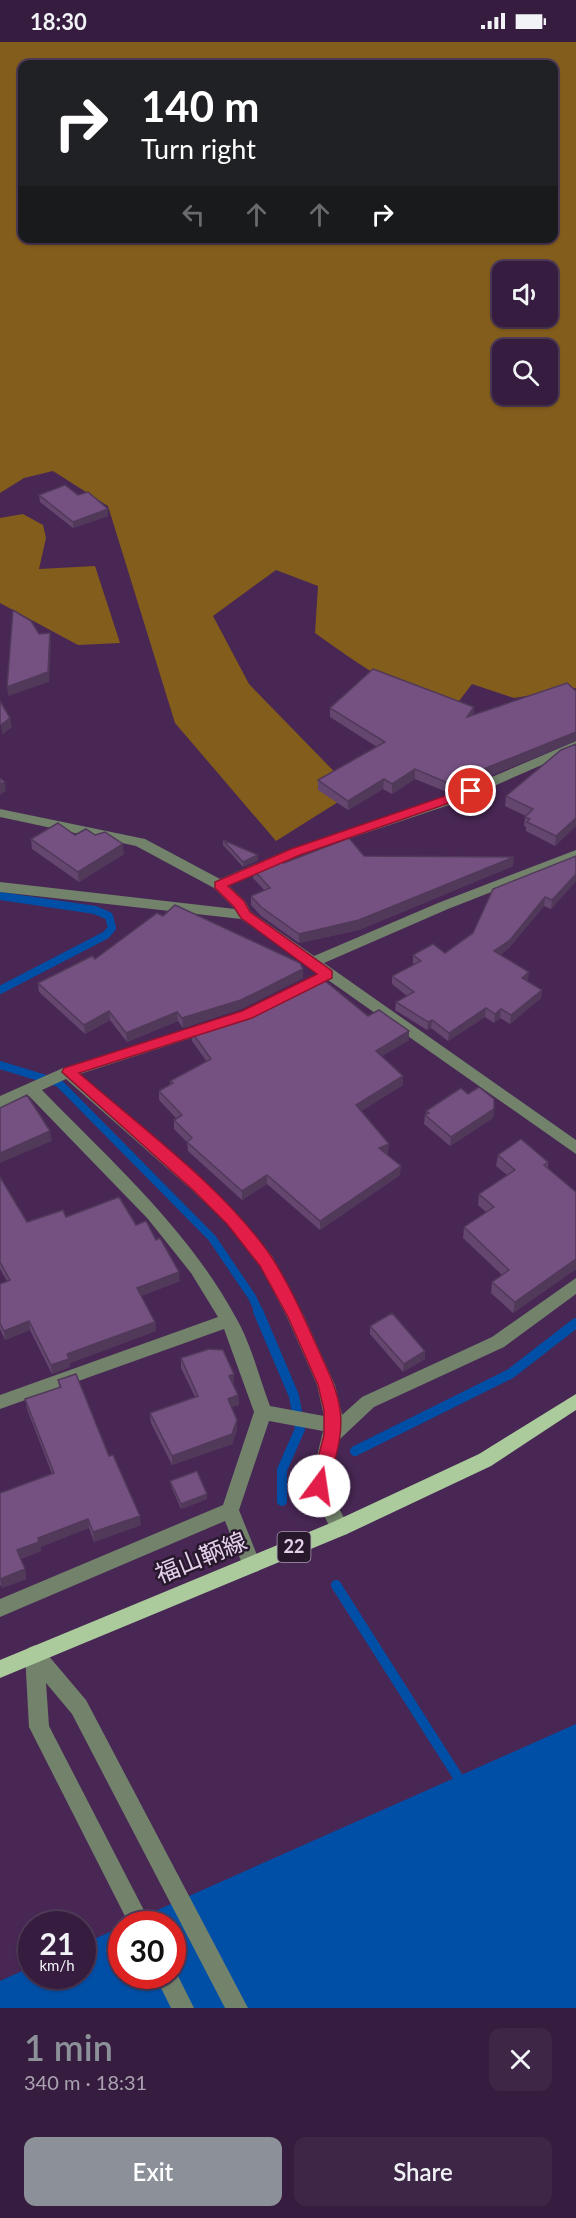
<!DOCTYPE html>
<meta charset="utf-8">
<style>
:root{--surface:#361d3f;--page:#3d2646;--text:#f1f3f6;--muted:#aaa2b0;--line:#503b59;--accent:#8c9099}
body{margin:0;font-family:Lato,"Noto Sans JP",sans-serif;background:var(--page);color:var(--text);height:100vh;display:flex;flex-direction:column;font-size:22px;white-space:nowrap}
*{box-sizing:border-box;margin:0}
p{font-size:20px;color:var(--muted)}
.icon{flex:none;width:33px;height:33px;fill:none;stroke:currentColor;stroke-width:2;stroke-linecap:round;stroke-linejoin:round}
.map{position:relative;height:1966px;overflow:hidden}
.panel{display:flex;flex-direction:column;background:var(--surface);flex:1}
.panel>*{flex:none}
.banner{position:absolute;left:18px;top:18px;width:540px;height:183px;border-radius:12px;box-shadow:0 2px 4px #0004,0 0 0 2px var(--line);background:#202124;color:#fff;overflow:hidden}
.tools{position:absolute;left:492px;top:219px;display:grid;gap:12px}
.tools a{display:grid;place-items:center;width:66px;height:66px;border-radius:12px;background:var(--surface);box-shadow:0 2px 4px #0004,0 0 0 2px var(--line);font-size:30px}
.speed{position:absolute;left:18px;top:1869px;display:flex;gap:12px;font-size:30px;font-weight:700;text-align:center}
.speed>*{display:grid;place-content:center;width:78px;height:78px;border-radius:50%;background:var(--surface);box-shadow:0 2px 4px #0004,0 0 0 2px var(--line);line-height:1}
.speed small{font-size:15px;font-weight:400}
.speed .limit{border:9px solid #d22;background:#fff;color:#111}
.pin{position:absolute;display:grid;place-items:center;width:51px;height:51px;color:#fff;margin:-26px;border:3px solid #fff;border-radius:50%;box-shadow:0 2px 6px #0007}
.me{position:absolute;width:66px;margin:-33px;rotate:14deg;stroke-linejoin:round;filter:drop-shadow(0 0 4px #0008)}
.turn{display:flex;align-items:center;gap:21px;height:126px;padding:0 24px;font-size:27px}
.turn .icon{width:78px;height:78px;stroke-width:2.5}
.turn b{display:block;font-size:42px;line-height:51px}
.lanes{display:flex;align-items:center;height:57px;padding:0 24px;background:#0003;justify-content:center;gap:30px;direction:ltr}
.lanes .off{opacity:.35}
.round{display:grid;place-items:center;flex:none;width:63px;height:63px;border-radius:12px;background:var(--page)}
.head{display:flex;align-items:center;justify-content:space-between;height:102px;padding:0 24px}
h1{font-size:36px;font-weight:600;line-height:45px;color:var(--accent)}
.action{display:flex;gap:12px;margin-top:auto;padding:12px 24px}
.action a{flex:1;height:69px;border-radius:12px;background:var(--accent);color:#fff;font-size:24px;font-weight:600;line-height:69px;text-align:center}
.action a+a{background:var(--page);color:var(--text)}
.status{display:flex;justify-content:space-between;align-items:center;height:42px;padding:0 30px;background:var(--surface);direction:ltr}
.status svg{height:16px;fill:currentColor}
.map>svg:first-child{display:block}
.forest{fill:#835d1b;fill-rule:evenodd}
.water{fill:#004fa7}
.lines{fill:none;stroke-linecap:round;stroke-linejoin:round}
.stream-far1{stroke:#004fa7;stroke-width:8}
.stream{stroke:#004fa7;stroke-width:10}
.minor{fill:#72826b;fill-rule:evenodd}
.major{fill:#abcb9d;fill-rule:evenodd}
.wall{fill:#64466f}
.shaded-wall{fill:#51395a}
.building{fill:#745181;stroke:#51395a;stroke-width:1.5}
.route{fill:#e11d48;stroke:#92132f;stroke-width:1.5}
.labels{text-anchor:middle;stroke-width:5;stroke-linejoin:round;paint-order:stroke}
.shield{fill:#27182c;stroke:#ab99b2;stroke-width:1.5}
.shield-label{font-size:18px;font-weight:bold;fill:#e4d0eb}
.near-street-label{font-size:24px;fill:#e4d0eb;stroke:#27182c}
</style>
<div class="status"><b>18:30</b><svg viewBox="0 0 49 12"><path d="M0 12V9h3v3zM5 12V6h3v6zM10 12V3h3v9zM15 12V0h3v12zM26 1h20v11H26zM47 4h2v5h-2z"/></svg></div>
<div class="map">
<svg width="576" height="1966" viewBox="0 0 576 1966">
<rect width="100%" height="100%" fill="#482754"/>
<!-- forest -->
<path class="forest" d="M0 0H576V646L514 656 472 642 456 663C417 665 347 614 315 591L318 544 276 528 213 574 249 642 354 750 276 799 175 681 108 464 53 429 24 436 0 451ZM22 22H554V196H22ZM502 230H548V274H502ZM502 308H548V352H502Z
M23 472 43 483 46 496 39 527 95 524 120 601 78 603 0 561V476Z"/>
<!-- water -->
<path class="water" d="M576 1682V1966H0V1939L31 1925 32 1934H82L83 1902 121 1885 122 1934H172V1882H126Z"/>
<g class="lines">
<!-- stream-far1 -->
<path class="stream-far1" d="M0 854 95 868 109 874 112 886 106 893 0 948
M0 1023 59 1041 212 1196 252 1255 259 1270"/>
<!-- stream -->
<path class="stream" d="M258 1269 294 1354 300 1387 282 1428V1459
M355 1409 510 1332 576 1281
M336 1543 463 1743"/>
<!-- minor -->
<path class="minor" d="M576 699V708L455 761 300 813 229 844 245 859 251 870 314 914 438 861 576 808V817L448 867 324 921 576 1098V1112L241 877 0 850V840L235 867 214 846 136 804 0 775V767L145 797 220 837 290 807 445 755Z
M211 979 219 984 216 988 80 1032 205 1141 238 1173 272 1214 304 1274 335 1343 342 1373 362 1355 492 1295 576 1236V1252L504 1305 374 1365 340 1397 328 1444 349 1486 347 1492 340 1494 333 1492 310 1444 323 1389 269 1379 239 1468 261 1523 259 1529 252 1531 245 1529 225 1479 0 1575V1557L223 1463 254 1370 224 1287 0 1367V1353L218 1275 191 1231 148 1177 29 1054 0 1067V1054L63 1026ZM66 1037 193 1149 226 1181 260 1224 287 1275 317 1343 324 1374 270 1364C259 1335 251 1301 235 1274 187 1186 111 1119 42 1048Z
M35 1603 42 1606 86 1658 248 1966H225L72 1672 46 1641 49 1684 151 1882H129L29 1685 25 1612 28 1606Z
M172 1926H174L194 1966H171L155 1934H172Z"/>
<!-- major -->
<path class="major" d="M576 1352V1368L491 1424 347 1492 0 1636V1618L333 1480 479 1412Z"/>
</g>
<!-- wall -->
<path class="wall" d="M39 453 108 474 73 486 40 460Z
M474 665 466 744 458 737 447 750 415 737 392 752 383 747 348 768 318 748V738L377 705 330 675V666Z
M576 702V784L555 804 526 789V785L524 784 525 775 526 774 505 764 506 754Z
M75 793 124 812 79 840 32 807 31 797Z
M223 798 258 813V818L243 825 223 803Z
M364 814 513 824 359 888 299 901 261 874 251 863V854L264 848 253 836V827L284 821Z
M576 814V839L551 867 544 864 509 906 500 913 528 938 527 939 542 948 541 956 510 982 500 976 494 981 485 975 448 999 431 986 427 988 395 968 396 960 407 954 392 942V934L414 923 413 922V913L445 911Z
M163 874 303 936 241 967 183 986 178 979 127 1000 110 978 85 992 39 950 38 941 95 917Z
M368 974 409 989V998L382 1014 403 1034V1043L361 1069 388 1111 386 1112 400 1133 320 1188 267 1142 242 1158 188 1109 187 1100 174 1087V1078L176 1076 159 1058V1049L170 1043V1039L207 1020 192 999 191 989Z
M468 1052 494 1067 493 1076 450 1104 424 1082 425 1073 426 1072V1069Z
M498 1113 548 1120V1126L576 1150V1227L513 1271 491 1251 492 1240 502 1233 463 1196 464 1185 486 1170 478 1163 479 1152 507 1133 496 1124Z
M0 1135 27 1180 66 1175 136 1183 180 1239 141 1254 155 1280 156 1289 70 1321V1325L52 1332 30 1288 5 1298 0 1287V1242L7 1239 0 1227Z
M370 1284 425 1309V1317L403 1330 370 1292Z
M181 1316 234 1332V1342H233L238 1353 239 1363 231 1365 237 1378V1388L232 1402 172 1423 151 1381 150 1371 195 1355 181 1326Z
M58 1338 109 1414 141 1483 94 1500 89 1486 40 1505 41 1509 20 1517 25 1527 26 1537 2 1546 1 1543H0V1451L52 1432 27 1367 25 1357 59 1346Z
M170 1439 207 1457 181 1467 171 1444Z"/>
<!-- shaded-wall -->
<path class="shaded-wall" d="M108 467V474L73 486V480Z
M50 591 51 601 49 640 8 654 7 645Z
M474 665 473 674 467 675Z
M10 676 12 685 2 693 1 683Z
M576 690V699L466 744V734Z
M415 727V737L392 752V742Z
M459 728 458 737 447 750 448 741Z
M384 737 383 747 348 768V759Z
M5 740 6 749 0 753V742Z
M576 776V784L555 804 556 794Z
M123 802 124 812 79 840 78 830Z
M258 813V818L243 825V820Z
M514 815 513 824 359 888 299 901V892Z
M576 832V839L551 867 552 858Z
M545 855 544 864 509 906 493 918 494 909Z
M303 927V936L241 967 183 986 182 976Z
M529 930 528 938 521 944 522 936Z
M542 948 541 956 510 982 511 973Z
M486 966 485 975 448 999 449 991Z
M501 967 500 976 494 981 495 972Z
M109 969 110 978 85 992 84 983Z
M177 970 178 979 127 1000 126 991Z
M432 978 431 986 427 988 428 980Z
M409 989V998L376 1018V1009Z
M403 1034V1043L356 1072V1063Z
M494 1067 493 1076 450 1104 451 1095Z
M50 1089 52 1099 0 1121V1111Z
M389 1102 388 1111 378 1115 379 1106Z
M401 1124 400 1133 320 1188V1179Z
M267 1133V1142L242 1158V1149Z
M576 1217V1227L513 1271 515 1260Z
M179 1230 180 1239 138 1255 137 1246Z
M29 1279 30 1288 5 1298 4 1289Z
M155 1280 156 1289 70 1321V1325L52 1332 51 1323 67 1312Z
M425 1309V1317L403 1330 404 1322Z
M234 1332V1342L229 1344V1334Z
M238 1353 239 1363 228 1366V1357Z
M237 1378V1388L232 1402 172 1423V1414Z
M207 1452V1457L181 1467V1462Z
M140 1474 141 1483 94 1500 93 1490Z
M88 1477 89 1486 40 1505 41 1509 18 1517 17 1508 38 1496Z
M25 1527 26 1537 2 1546 0 1537Z"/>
<!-- building -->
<path class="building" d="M65 443 78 453 88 450 108 467 73 480 39 453Z
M13 568 31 579 39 592 50 591 48 630 7 645Z
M373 627 474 665 467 675 567 641 576 649V690L466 734 459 728 448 741 415 727 392 742 384 737 348 759 318 738 385 700 330 666Z
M0 659 10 676 1 683 0 682Z
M576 702V776L556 794 527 780 530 777 525 775 533 767 506 754 561 708Z
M0 736 5 740 0 742Z
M58 781 75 793 86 787 95 793 105 790 123 802 78 830 31 797Z
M349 796 364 814 514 815 359 878 299 892 261 865 251 854 270 846 253 827 275 817 284 821Z
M223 798 258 813 243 820Z
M576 814V832L552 858 545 855 510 898 494 909 529 930 522 936 542 948 511 973 501 967 495 972 486 966 449 991 432 978 428 980 396 960 414 950 392 934 421 919 413 913 433 902 445 911 473 891 493 847Z
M175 863 300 921 303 927 241 958 182 976 177 970 126 991 109 969 84 983 38 941 92 914 95 917 157 871 163 874Z
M316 938 319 940 324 938 368 974 379 968 409 989 376 1009 403 1034 356 1063 389 1102 379 1106 401 1124 320 1179 267 1133 242 1149 187 1100 192 1096 174 1078 182 1073 159 1049 173 1041 170 1039 211 1017 191 989 253 970Z
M479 1045 494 1057V1067L451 1095 425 1073 429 1071 426 1069 461 1046 468 1052Z
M27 1053 50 1089 0 1111V1066Z
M521 1097 548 1120 544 1123 576 1150V1217L515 1260 492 1240 509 1228 464 1185 494 1165 479 1152 515 1128 498 1113Z
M0 1135 27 1180 63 1168 66 1175 119 1155 136 1183 146 1179 156 1198 160 1196 179 1230 137 1246 155 1280 67 1312 69 1317 51 1323 29 1279 4 1289 0 1281V1242L10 1238 0 1220Z
M392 1271 425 1309 404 1322 370 1284Z
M209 1307 223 1308 234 1332 229 1334 238 1353 228 1357 237 1378 232 1392 172 1414 150 1371 198 1354 181 1316Z
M76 1332 109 1414 113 1413 140 1474 93 1490 88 1477 38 1496 39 1500 17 1508 25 1527 0 1537V1451L54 1431 25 1357 61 1345 58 1338Z
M197 1429 207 1452 181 1462 170 1439Z"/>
<!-- route -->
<path class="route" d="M471 745 475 747V752L300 813 228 844 244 859 250 870 332 929V936L252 976 79 1031C143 1087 222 1144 271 1214 288 1240 302 1271 315 1300 324 1321 337 1344 340 1368 344 1393 334 1420 328 1444L325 1449 319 1451 313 1449 311 1444 324 1393V1368L318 1343 288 1275 260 1224 227 1182 194 1149 62 1030 64 1026 242 969 317 932 241 876 234 865 215 846V840L291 807Z"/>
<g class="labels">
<!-- shield labels -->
<rect class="shield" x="277.5" y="1490" width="33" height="30" rx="4.5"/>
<g class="shield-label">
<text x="294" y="1511">22</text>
</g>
<!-- near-street labels -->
<g class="near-street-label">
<text transform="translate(201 1516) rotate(-22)" y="8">福山鞆線</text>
</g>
</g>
</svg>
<div class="tools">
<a><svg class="icon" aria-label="sound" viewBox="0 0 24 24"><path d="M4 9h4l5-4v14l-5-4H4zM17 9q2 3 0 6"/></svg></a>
<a><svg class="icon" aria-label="search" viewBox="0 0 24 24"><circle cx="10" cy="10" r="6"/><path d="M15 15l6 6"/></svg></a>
</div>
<div class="speed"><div>21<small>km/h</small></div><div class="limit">30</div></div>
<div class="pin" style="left:471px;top:749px;background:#d93025"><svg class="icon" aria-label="arrive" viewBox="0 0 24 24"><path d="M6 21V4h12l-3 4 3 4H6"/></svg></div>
<svg class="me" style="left:319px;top:1444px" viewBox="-20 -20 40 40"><circle r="19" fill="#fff"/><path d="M0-13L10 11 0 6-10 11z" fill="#e11d48"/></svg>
<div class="banner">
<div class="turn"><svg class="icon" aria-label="right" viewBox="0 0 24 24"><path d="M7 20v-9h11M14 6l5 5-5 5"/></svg><div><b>140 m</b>Turn right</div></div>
<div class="lanes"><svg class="icon off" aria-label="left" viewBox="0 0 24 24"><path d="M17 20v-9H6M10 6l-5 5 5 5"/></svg><svg class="icon off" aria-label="ahead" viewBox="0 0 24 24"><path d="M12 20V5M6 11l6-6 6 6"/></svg><svg class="icon off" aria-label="ahead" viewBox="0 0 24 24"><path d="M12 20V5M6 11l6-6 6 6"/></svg><svg class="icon" aria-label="right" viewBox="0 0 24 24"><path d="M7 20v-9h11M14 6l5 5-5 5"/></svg></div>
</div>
</div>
<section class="panel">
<div class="head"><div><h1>1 min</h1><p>340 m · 18:31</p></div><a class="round"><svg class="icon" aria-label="close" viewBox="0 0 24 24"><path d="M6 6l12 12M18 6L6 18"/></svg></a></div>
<div class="action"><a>Exit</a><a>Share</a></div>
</section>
